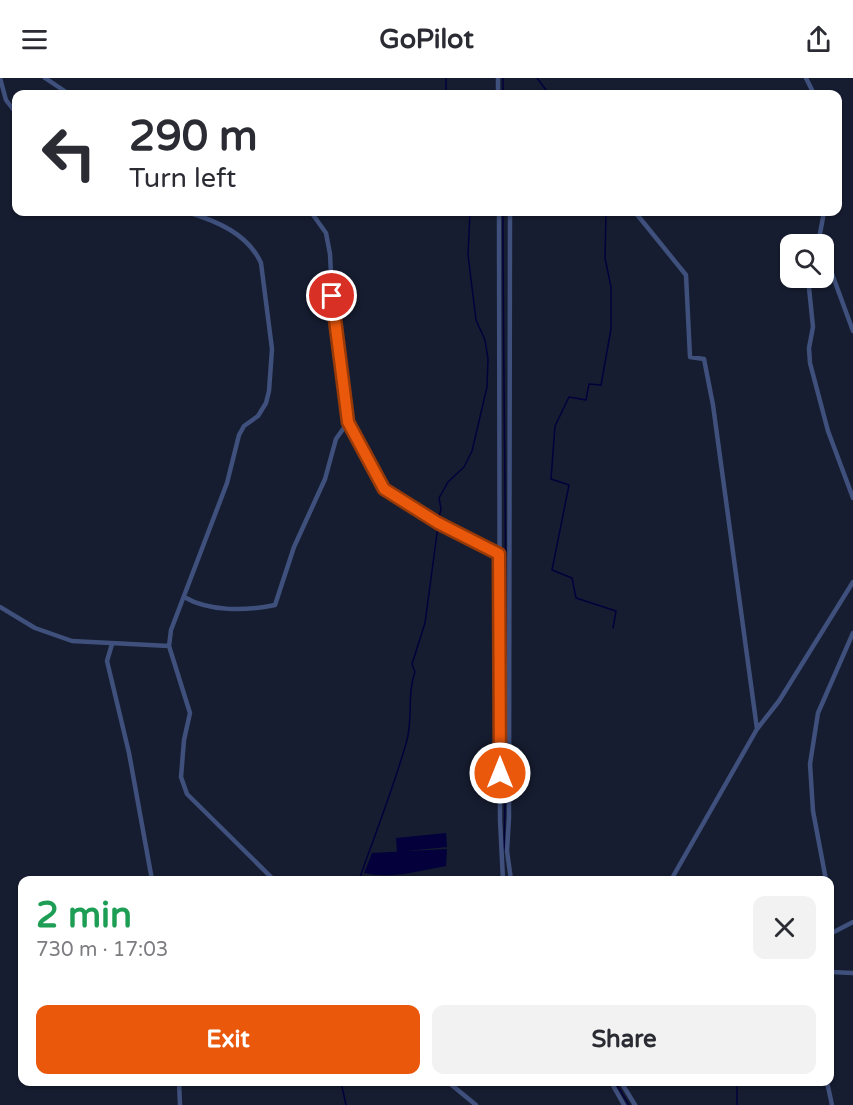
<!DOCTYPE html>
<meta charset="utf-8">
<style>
:root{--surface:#fff;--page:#f2f2f3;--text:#2b2b33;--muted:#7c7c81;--accent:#ea580c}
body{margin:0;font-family:"Varela Round",sans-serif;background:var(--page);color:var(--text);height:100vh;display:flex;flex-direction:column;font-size:22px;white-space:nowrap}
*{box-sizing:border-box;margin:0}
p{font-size:20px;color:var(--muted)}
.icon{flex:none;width:33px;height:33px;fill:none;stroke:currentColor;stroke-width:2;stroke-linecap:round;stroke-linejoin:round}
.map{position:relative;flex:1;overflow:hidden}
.drawer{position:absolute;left:18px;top:798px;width:816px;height:210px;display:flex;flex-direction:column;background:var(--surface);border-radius:12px;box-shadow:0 2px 4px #0004}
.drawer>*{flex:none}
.banner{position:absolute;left:12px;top:12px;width:830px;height:126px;border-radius:12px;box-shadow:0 2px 4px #0004;background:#fff;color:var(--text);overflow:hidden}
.buttons{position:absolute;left:780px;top:156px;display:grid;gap:12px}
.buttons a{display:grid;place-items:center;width:54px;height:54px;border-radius:12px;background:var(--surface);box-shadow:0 2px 4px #0004;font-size:30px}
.pin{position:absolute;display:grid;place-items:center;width:51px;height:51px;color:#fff;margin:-26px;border:3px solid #fff;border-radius:50%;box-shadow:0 2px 6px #0007}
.me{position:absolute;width:66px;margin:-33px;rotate:0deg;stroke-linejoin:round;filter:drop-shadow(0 0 4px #0008)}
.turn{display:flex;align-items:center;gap:21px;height:126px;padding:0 18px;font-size:27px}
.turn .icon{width:78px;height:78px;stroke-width:2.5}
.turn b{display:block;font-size:42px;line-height:51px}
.round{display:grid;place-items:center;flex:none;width:63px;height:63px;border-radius:12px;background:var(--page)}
.overview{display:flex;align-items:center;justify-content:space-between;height:102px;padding:0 18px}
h1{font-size:36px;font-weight:800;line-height:45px;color:#1e9e55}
.primary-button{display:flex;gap:12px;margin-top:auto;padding:12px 18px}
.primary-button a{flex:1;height:69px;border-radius:12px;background:var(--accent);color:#fff;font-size:24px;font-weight:800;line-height:69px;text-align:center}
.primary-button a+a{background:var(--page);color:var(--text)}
header{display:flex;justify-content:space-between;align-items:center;height:78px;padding:0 18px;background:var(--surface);font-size:27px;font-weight:800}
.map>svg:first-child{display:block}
.water{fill:#03003c}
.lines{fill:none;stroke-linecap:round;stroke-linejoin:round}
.stream{stroke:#03003c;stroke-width:1.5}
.minor{stroke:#3f507d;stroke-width:4.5}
.route-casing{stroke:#983908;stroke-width:15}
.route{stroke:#ea580c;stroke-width:10}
</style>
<header><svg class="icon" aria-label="menu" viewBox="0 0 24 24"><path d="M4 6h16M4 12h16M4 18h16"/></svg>GoPilot<svg class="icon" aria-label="share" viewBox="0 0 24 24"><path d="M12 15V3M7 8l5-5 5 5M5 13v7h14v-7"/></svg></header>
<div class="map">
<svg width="853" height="1027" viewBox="0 0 853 1027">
<rect width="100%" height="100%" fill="#161d30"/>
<!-- water -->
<path class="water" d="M446 755 447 769 397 774 396 760Z
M447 771 446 788C418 793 393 801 364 795L372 775Z"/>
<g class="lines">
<!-- stream -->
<path class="stream" d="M537 0 549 16
M446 16V0
M503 16V0
M503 134C503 346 509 559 504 772
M606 134 605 180 611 209V251L601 307 589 306 586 322 569 319 555 348 551 401 569 407 552 492 572 500 576 520 616 533 613 550
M439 439 441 431 439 420 448 404 464 389 472 373 487 309 488 281 485 262 476 242 468 177 470 134
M359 802C375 756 394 709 407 662 413 639 407 615 415 594L412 586 425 545 438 448
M341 1004 346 1027
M615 1004 629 1027
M737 1027V1004"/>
<!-- minor -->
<path class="minor" d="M0 0 6 22 16 35
M45 0 69 16
M498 0V16
M806 0 814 16
M187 134C217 143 248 156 261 185L272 271 269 313 266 325 258 338 244 348 239 357 227 405 171 552 169 568 190 635 184 662 181 699 187 716 274 802
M311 134 326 155 330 176 333 238 348 344 384 411 438 445 499 476
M499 134 500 742 503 802
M510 134 509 739 507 773 511 802
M635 134 686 197 690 279 704 281 713 327 757 651
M809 166 819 161
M821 166 819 161 824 134
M824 174 853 253
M808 200 813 249 809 270 810 285 828 353 853 420
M184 519C210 534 246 533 275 527L294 469 325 401 336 361 348 344
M0 529 35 550 72 563 169 568
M112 566 107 583 129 675 152 802
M671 802 757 651 779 623 853 504
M826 802 813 733 810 686 818 635 853 555
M830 856 853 844
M830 894 853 895
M179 1004 180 1027
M448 1004 476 1027
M611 1004 624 1027
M621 1004 635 1027
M827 1004 832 1027"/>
</g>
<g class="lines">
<!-- route casing -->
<g class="route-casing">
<path id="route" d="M332 218 348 344 384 411 438 445 499 476 500 695"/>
</g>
<!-- route -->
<use href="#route" class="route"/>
</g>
</svg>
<div class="buttons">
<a><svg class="icon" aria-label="search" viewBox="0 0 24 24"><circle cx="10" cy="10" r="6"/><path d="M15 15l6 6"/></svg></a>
</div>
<div class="pin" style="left:332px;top:218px;background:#d93025"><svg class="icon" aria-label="arrive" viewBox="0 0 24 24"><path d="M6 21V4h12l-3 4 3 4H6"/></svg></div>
<svg class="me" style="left:500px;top:695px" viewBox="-20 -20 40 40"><circle r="17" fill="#ea580c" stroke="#fff" stroke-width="3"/><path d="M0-11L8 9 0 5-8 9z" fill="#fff"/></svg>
<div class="banner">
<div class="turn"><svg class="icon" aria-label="left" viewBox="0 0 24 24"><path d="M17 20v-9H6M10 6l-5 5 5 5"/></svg><div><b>290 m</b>Turn left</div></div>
</div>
<section class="drawer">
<div class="overview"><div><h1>2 min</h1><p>730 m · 17:03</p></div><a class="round"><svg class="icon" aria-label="close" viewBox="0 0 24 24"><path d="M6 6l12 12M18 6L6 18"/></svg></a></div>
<div class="primary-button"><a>Exit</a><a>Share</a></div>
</section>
</div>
